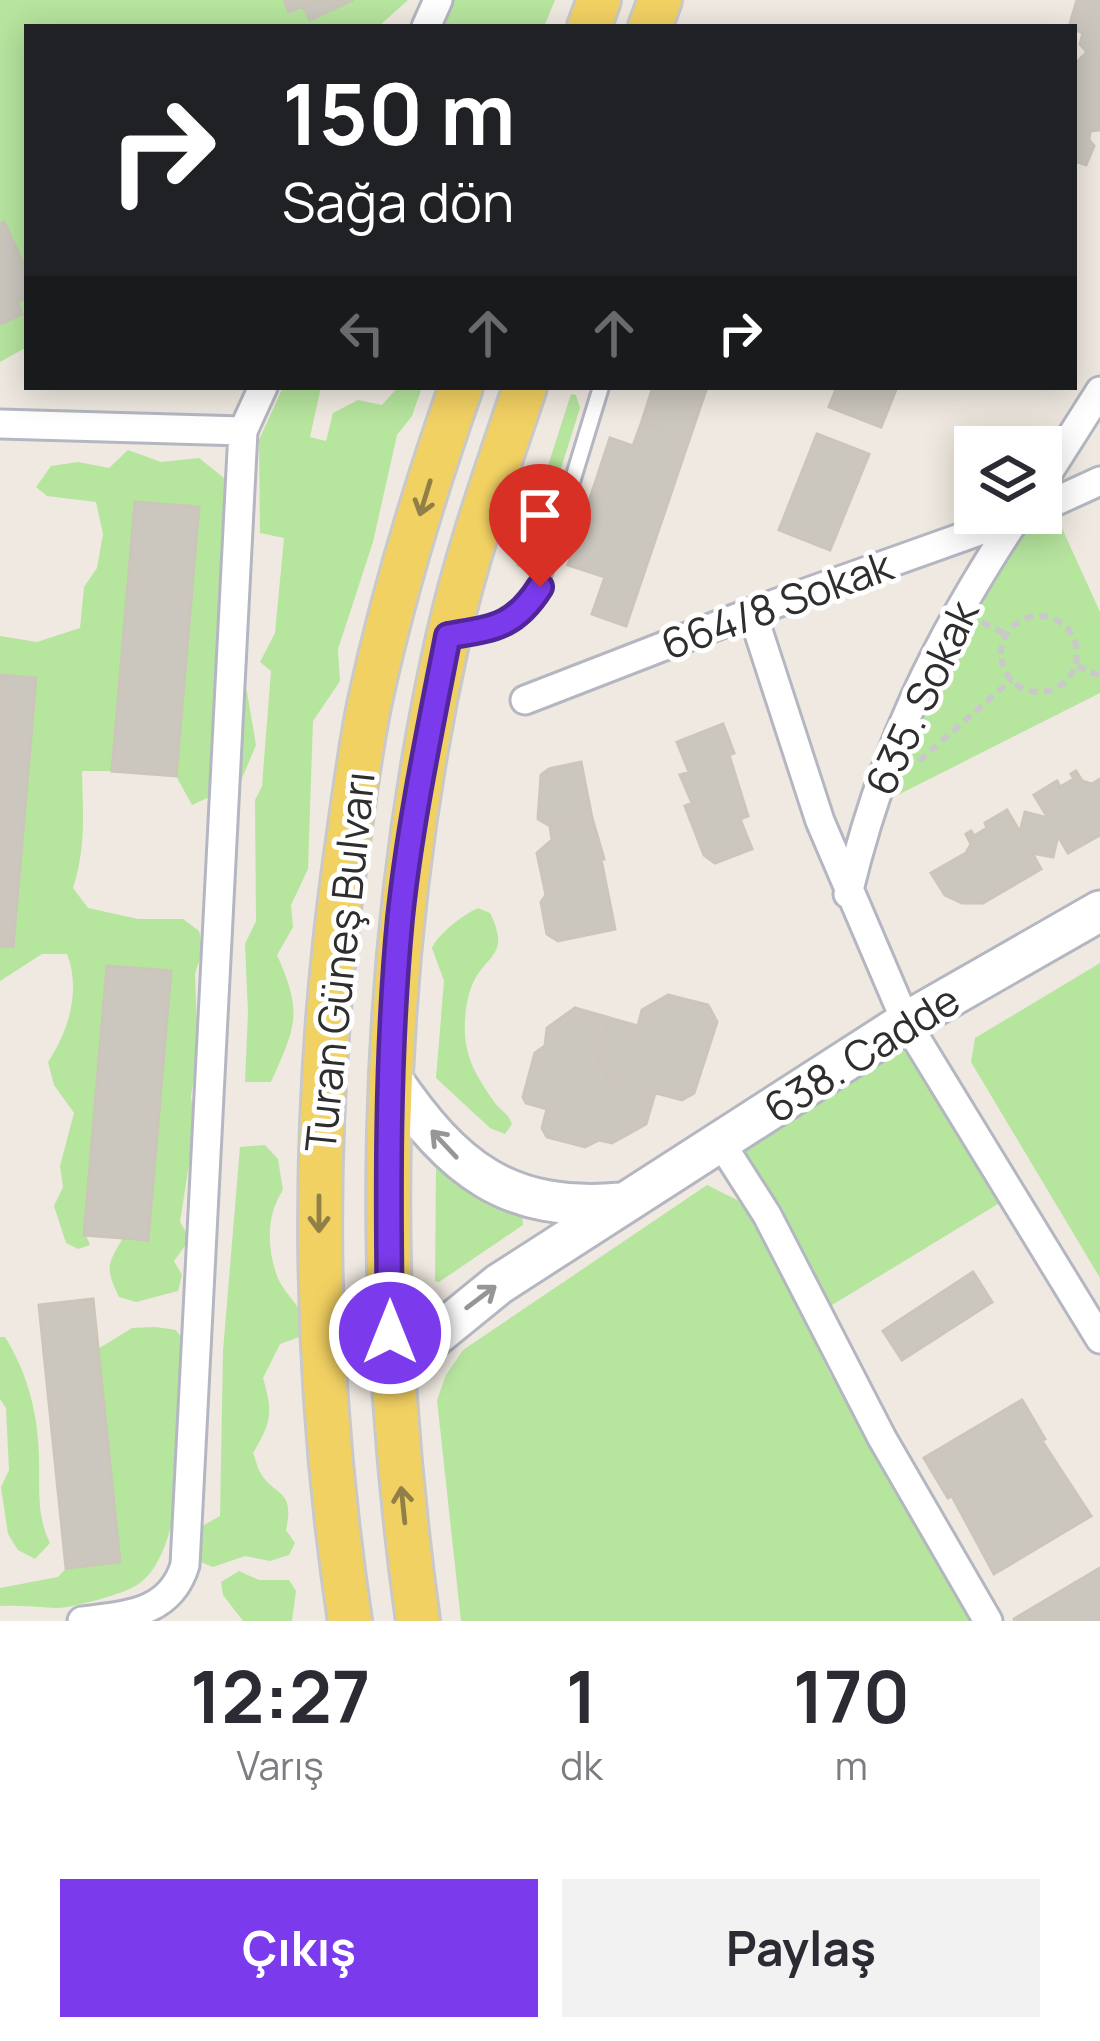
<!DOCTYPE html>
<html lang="tr">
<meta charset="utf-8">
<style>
:root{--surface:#fff;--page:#f2f2f3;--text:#2b2b33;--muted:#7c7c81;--accent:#7c3aed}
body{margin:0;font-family:Manrope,sans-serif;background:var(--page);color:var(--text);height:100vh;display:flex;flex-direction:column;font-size:45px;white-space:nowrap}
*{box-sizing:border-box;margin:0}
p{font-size:39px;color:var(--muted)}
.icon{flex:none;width:66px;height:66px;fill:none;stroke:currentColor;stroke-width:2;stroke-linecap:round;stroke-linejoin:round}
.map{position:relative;height:1621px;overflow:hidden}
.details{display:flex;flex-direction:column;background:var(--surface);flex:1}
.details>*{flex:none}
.guide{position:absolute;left:24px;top:24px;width:1053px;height:366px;border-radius:0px;box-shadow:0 6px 30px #0003;background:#202124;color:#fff;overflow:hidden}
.controls{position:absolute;left:954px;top:426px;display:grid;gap:24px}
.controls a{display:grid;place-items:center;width:108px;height:108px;border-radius:0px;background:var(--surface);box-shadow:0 6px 30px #0003;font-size:60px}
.pin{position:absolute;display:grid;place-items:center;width:102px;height:102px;color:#fff;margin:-123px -51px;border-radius:50% 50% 50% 0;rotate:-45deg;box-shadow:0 0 12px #0007}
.pin .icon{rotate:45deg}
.me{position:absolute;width:132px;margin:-66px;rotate:0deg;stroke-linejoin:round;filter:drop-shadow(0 0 9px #0008)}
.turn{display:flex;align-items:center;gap:42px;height:252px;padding:0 60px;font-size:54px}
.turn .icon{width:156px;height:156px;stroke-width:2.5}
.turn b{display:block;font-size:84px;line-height:102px}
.lanes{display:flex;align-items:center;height:114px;padding:0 60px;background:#0003;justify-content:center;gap:60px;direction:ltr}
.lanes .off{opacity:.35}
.eta{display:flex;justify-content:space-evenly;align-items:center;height:204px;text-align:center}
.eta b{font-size:72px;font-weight:700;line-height:84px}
.cta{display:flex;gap:24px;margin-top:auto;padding:24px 60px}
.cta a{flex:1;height:138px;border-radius:0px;background:var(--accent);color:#fff;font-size:48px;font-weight:700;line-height:138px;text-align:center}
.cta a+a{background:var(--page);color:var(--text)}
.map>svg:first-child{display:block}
.green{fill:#b6e59e}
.building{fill:#cbc7bf;stroke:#cbc5ba;stroke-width:3}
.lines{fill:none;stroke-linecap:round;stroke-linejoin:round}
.lane-casing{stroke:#b4b7c1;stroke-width:20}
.street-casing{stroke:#b4b7c1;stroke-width:33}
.secondary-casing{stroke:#b4b7c1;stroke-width:45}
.primary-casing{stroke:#c9c9c9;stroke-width:48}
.path{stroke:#c9c9c9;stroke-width:6;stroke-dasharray:9 6;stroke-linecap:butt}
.lane{stroke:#fff;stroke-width:14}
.street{stroke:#fff;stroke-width:27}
.secondary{stroke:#fff;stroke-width:39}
.primary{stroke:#f2d163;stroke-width:42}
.oneway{stroke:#908048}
.oneway2{stroke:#969696}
.route-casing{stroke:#51269a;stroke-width:30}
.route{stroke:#7c3aed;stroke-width:21}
.labels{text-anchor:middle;stroke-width:10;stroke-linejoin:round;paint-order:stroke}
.street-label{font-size:42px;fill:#2e2e2e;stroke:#fff}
</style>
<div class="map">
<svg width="1100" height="1621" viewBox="0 0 1100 1621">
<rect width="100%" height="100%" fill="#efe9e1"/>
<!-- green -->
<path class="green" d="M0 0H408L378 27H27V347L0 362Z
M449 0H555L544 27H437Z
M283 387H321L310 437 326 441 333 413 358 400 382 405 398 387H422L412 416 397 435 373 542 338 649 340 681 313 721 308 869 291 905 293 927 277 955C303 1013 296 1026 271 1082H245L248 1013 245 944 256 921 255 800 262 786 271 671 260 662 275 633 284 538 260 533 259 440Z
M571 394 576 395 580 408 530 567 524 569 516 566Z
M128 450 161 462 199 458 254 502 222 652 247 692 256 745 240 783 192 805 176 776 199 507 135 502 112 771H82C83 812 86 849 73 888L88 908 138 919H183L199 931 203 949 195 974 198 1054 191 1096 195 1126 180 1222 190 1239 174 1261 182 1275 178 1291 136 1302 119 1297C105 1267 107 1265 123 1238L86 1235 90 1245 78 1249 66 1243 54 1206 63 1187 60 1166 74 1113 54 1085 48 1062C69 1031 81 989 67 954H42L0 981V636L37 642 80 628 84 587 97 568 103 534 96 502 47 496 36 487 51 466 78 462 109 468Z
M1051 504 1100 612V693L870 809 1015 520Z
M478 908 490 913C512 958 484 953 471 988 466 1001 464 1021 465 1035 467 1063 480 1081 495 1103 502 1112 508 1113 512 1124L505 1134 490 1128 436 1078 444 981 432 948C439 933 463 915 478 908Z
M1100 963V1278L971 1062 975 1038Z
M906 1022 1011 1196 819 1313 721 1143Z
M265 1145 278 1159 283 1190C266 1215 267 1248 277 1276 282 1290 297 1303 304 1317L299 1337 280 1344 263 1378C273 1413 272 1421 253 1453 256 1460 257 1468 261 1474 276 1497 295 1489 286 1530L295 1543 289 1555 270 1561 245 1556 213 1567 198 1561 195 1530 220 1516 223 1351 240 1147Z
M436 1168 490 1204 522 1213 523 1225 439 1282 435 1281Z
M707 1185 737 1200 761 1227 830 1374 875 1439 978 1621H461L437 1400 446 1375 463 1350Z
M156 1327 176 1330 186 1344C183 1402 189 1553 137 1585 124 1594 72 1608 56 1608 37 1607 19 1605 0 1606V1588L58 1577 66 1568 120 1562 98 1349 132 1328Z
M0 1337H5C28 1374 38 1414 39 1457 40 1488 36 1515 50 1543L35 1559 18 1550 8 1534 1 1487 9 1470 6 1408 0 1399Z
M239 1571 259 1580H289L296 1591 292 1621H243L223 1595 221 1582Z"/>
<!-- building -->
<path class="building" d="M284 0H353L310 20 303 6 289 12Z
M1077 0H1100V130L1090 131 1089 140 1094 146 1086 165 1074 161V65L1087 52 1080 44 1083 33 1069 27Z
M4 222 27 272V297L17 302 22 314 0 324V224Z
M653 387H707L689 440 641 424Z
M837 387H897L881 427 829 407Z
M641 424 689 440 626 626 592 614 605 577 568 565 610 438 633 446Z
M817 434 869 454 830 550 779 530Z
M135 502 199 507 176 776 112 771Z
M0 675 36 678 13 947 0 946Z
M723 724 734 753 729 755 748 816 740 819 752 849 715 863 704 855 685 806 692 803 680 775 689 772 677 742Z
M581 762 592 818 550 826 538 819 541 775 549 769Z
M1076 771 1082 781 1092 784 1100 779V835L1068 853 1058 836 1053 857 1032 853 1041 869 983 903H962L945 895 931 873 966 853 971 844 966 834 971 831 974 836 987 828 985 823 1007 810 1020 832 1025 812 1048 818 1034 795 1057 781 1060 787 1074 779 1071 774Z
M592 818 604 859H601L615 929 558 941 547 934 541 902 546 895 537 853 552 840 550 826Z
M107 966 171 971 148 1240 84 1235Z
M668 995 708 1005 717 1022 694 1093 682 1100 610 1081 598 1060 610 1018 638 1026 642 1010Z
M575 1008 610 1018 598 1060 610 1081 655 1093 646 1124 612 1143 599 1140 585 1147 547 1137 542 1128 547 1109 526 1103 523 1097 535 1053 545 1046 547 1028Z
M973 1272 992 1302 902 1360 883 1331Z
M93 1299 120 1562 66 1568 39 1305Z
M1022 1400 1045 1439 1042 1441 1091 1516 994 1574 952 1496 948 1498 924 1458Z
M1100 1568V1621H1015L1014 1619Z"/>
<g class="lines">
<!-- lane casing -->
<g class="lane-casing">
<path id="lane" d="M455 635C497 627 516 625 540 587L601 387"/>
</g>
<!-- street casing -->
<g class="street-casing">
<path id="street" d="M426 27 438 0
M0 424 243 431
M1041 484 1100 391
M1041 508 1100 481
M752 612 820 821 906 1022 1100 1339
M525 700 752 612 1030 513
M848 894C882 751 936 639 1017 517
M721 1143 767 1215 882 1438 988 1621
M82 1621C127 1615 170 1614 185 1565L243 431 263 387"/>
</g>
<!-- secondary casing -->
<g class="secondary-casing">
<path id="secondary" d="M391 1078C453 1169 507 1213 621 1203
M391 1372 499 1284 906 1022 1100 911"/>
</g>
<!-- primary casing -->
<g class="primary-casing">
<path id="primary" d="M589 27 599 0
M650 27 660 0
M350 1621C312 1368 310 1116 345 862 353 808 359 754 370 701 393 595 425 489 461 387
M418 1621C373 1296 376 960 448 638 467 553 497 470 525 387"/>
</g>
<!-- path -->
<path class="path" d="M1001 654a38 38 0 1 1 76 0a38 38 0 1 1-76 0Z
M982 622 1006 634
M1077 666 1100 676
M919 761 1011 680"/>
<!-- lane -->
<use href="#lane" class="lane"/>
<!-- street -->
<use href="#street" class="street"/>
<!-- secondary -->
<use href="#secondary" class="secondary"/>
<!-- primary -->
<use href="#primary" class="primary"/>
</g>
<!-- one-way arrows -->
<defs><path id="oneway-shaft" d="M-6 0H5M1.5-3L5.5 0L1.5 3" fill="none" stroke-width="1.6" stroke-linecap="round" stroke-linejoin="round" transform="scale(3)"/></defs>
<g class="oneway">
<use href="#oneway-shaft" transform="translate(425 498) rotate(107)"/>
<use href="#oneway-shaft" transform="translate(319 1214) rotate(90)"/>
<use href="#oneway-shaft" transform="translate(403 1505) rotate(-96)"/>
</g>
<g class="oneway2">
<use href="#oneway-shaft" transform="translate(444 1144) rotate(-133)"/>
<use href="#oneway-shaft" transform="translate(481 1297) rotate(-37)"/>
</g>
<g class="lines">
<!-- route casing -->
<g class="route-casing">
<path id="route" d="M390 1333C388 1195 387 1055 400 918 410 823 430 729 448 636 493 628 514 628 540 587"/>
</g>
<!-- route -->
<use href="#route" class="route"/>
</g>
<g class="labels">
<!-- street labels -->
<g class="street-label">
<text transform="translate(777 605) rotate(-20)" y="15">664/8 Sokak</text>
<text transform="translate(922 698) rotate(-65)" y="15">635. Sokak</text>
<text transform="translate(340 962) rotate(-84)" y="15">Turan Güneş Bulvarı</text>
<text transform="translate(862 1054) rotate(-32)" y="15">638. Cadde</text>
</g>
</g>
</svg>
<div class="controls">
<a><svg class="icon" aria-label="layers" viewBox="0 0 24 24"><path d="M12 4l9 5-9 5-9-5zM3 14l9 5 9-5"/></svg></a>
</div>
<div class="pin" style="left:540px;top:587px;background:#d93025"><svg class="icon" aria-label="arrive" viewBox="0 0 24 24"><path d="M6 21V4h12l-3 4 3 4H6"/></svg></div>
<svg class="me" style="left:390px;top:1333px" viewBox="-20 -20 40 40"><circle r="17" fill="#7c3aed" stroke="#fff" stroke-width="3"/><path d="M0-11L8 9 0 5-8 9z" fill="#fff"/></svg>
<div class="guide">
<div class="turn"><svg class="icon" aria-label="right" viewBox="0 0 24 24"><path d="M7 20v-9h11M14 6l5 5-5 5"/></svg><div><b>150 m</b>Sağa dön</div></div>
<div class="lanes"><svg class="icon off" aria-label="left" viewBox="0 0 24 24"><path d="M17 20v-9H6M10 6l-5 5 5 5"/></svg><svg class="icon off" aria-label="ahead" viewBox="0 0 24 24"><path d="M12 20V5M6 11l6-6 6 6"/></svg><svg class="icon off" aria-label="ahead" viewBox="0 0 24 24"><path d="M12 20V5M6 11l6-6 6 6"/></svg><svg class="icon" aria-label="right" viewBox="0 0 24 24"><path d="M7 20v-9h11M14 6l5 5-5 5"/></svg></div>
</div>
</div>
<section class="details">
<div class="eta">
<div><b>12:27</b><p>Varış</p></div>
<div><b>1</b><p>dk</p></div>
<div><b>170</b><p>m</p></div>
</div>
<div class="cta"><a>Çıkış</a><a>Paylaş</a></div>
</section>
